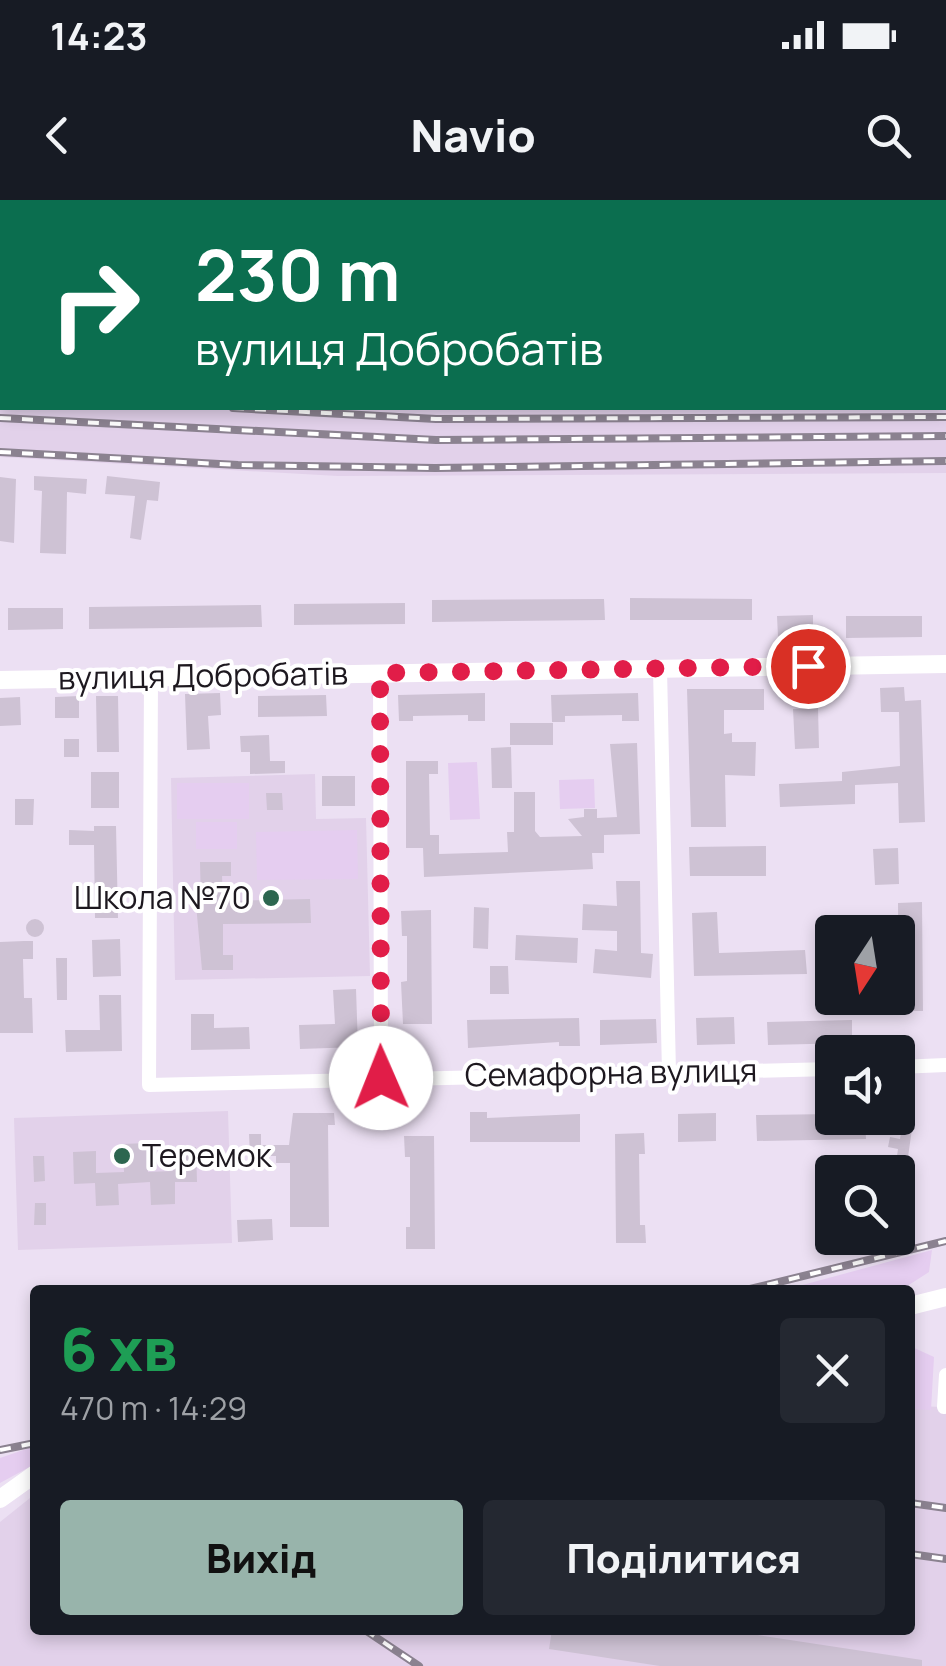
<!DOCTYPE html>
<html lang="uk">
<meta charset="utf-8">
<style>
:root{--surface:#171b24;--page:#242831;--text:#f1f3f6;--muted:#9ea1a6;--accent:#98b4ab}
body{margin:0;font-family:Manrope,sans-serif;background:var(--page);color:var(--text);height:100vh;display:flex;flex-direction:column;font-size:38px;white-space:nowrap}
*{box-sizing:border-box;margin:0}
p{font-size:32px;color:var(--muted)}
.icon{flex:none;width:55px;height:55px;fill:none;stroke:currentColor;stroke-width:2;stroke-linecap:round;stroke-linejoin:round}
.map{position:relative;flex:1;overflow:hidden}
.details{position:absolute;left:30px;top:1085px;width:885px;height:350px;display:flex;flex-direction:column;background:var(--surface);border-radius:10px;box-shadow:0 5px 15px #0003}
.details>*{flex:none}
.hud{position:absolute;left:0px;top:0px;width:948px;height:210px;box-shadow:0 5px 15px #0003;background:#0b6e4f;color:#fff;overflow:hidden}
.needle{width:65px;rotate:192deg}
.controls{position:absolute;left:815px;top:715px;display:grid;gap:20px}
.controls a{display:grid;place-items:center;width:100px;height:100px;border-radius:10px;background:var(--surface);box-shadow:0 5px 15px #0003;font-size:50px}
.pin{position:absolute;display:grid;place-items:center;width:85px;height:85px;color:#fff;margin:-42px;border:5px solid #fff;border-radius:50%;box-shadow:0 2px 10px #0007}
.me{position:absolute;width:110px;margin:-55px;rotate:359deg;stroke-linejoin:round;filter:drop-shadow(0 0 8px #0008)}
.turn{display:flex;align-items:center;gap:35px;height:210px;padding:0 30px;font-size:45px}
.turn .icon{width:130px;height:130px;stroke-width:2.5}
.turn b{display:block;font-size:70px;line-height:85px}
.round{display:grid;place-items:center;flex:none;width:105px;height:105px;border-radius:10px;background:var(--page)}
.headline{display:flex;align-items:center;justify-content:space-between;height:170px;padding:0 30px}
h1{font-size:60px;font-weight:800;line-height:75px;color:#1e9e55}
.action{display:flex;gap:20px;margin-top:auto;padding:20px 30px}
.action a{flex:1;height:115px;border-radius:10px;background:var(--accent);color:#111;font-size:40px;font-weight:800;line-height:115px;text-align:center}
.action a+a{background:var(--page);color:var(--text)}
.status{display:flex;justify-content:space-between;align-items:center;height:70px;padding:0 50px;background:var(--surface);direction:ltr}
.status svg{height:28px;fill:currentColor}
header{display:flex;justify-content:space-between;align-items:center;height:130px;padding:0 30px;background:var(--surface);font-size:45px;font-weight:800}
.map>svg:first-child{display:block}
.built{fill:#e2d1ea;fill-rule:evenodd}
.green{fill:#e5cdf0}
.building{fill:#cec2d4}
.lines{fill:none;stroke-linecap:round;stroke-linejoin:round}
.minor{stroke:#fff;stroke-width:14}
.tertiary{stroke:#fff;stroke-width:18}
.rail-casing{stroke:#8b8290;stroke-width:8}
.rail{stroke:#fff;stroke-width:4;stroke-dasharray:11;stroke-linecap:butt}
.route{stroke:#e11d48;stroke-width:18;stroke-dasharray:0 32.4}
.poi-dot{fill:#2c664f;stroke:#fff;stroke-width:4}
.labels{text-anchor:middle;stroke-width:8;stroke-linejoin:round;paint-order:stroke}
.street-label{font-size:32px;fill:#1d181f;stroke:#fff}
.poi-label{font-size:32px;fill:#1d181f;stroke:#fff;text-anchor:end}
</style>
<div class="status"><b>14:23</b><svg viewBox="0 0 49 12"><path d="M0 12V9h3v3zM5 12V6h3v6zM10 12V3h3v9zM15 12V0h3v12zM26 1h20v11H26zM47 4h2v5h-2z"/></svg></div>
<header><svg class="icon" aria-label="back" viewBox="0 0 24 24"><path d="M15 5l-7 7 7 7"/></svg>Navio<svg class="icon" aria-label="search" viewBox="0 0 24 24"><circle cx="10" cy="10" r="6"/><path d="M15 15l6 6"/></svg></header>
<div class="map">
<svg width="946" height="1466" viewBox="0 0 946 1466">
<rect width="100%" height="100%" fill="#ece0f3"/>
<!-- built -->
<path class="built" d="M0 0H946V273L338 276 0 257ZM2 2H945V208H2Z
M315 574 316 619 366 618 370 776 175 780 171 578Z
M228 911 232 1043 18 1050 14 918Z
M910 1206 946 1207V1466H0V1322L35 1294V1430H910Z"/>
<!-- green -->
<path class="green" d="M477 562 480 619 450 620 448 563Z
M594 579 595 608 560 609 559 580Z
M177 583H249V619H177Z
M196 622H237V649H196Z
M357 630 358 679 257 680 256 632Z
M932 1050 929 1072 901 1090H784Z
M910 1146 934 1157 931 1210 910 1209Z
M35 1246V1264L0 1283V1258Z"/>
<!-- building -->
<path class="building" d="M34 276 87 279 86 294 67 292 66 354 40 353 42 291 34 290Z
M107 276 160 282 158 301 147 300 141 340 130 338 135 296 105 294Z
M0 277 16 279 14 343 0 341Z
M630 398 752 399V420H630Z
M604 399 605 420 432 422V400Z
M405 403V424L294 425V404Z
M261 405 262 427 89 429V407Z
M8 408H63V429L8 430Z
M813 415V437H778L777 416Z
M846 416H922V437L846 438Z
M904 487 905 501 921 500 925 622 899 623 898 583 855 585V604L780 607 779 584 842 581V572L900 566 899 512H881L880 488Z
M687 489H764V510H724V534L732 533V542H756L755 576 725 575 726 627H691Z
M220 493 221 515 208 516 210 549 187 550 185 494Z
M485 493V521H468V515L413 516V521H399L398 495Z
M638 493 639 521H622V515L565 516V522H552L551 495Z
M326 495 327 516 258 517V496Z
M79 496V518H55V497Z
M96 496H118L119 552H97Z
M20 497 21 525 0 526V498Z
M818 508 819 548 795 549 793 509Z
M510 523H553V545H510Z
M269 535 270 561H285V573L250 574V552H241L240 536Z
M64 539H79V557H64Z
M637 543 640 634 604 635V653H592L593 669 424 677 423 648H406V561H438V574H429L430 635H439V654L508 652 507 632H514V592H535V631L540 637 582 636 568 619 584 617V609H597V618L617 617 610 544Z
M511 547 512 588H492L491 548Z
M91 572H119V608H91Z
M322 576H355V606H322Z
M266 593H282L283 610H267Z
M15 599H34L33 625H15Z
M94 626H116L118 718H95L94 645H69V630L94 631Z
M766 646V676H690L689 647Z
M898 648 899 684 875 685 873 649Z
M200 662H231V676H222L223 701 310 699 311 723 223 724V755H233V770H202L196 704H201Z
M616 681H640L641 753 653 754 651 778 593 773 595 749 617 751V731L582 730 583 704 617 706Z
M922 702 923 811H899L898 703Z
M474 707 489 708 488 749 473 748Z
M431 710 432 824H403L401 782 407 781V736H402L401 711Z
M717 712 719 753 805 750 807 774 694 776 692 713Z
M26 728a9 9 0 1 1 18 0a9 9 0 1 1-18 0Z
M516 735 578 738 577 763 515 760Z
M120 739 121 776 93 777 92 740Z
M24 741H33V759H23L24 798H32L33 833H0V742Z
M56 758H67V800H57Z
M490 766H508L509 794H490Z
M356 789 358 847 300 849 299 825 335 824 333 790Z
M99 795H121L122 851 66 852 65 830H100Z
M191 814H214V828L249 827 250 849 191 850Z
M734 817 735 844 697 845 696 818Z
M579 818 580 846H559V842L468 848 467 820Z
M656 819 657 843 600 845V820Z
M852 820V843L768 845 767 822Z
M470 912H487V918L580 914V942H470Z
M293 913H334L335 925H328L329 1027H290V963H276V956H250L249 934H261V945H289Z
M716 913V941L678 942V914Z
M832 914V918H865L866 939 757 941 756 915Z
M903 921 913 922 907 964 896 963 898 949 888 947 890 937 900 939Z
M644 933 645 954H639L640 1025H645L646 1043H616L615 934Z
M404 936H434L435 1049H406V1027H410V957H405Z
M147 943 148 972 173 971 172 948 196 947 197 982H175V1004L151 1005 150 982 118 984 119 1005 96 1006 95 983 74 984 73 952 96 951V973L124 972 123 944Z
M33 956H44L45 981 34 982Z
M35 1003H46V1025H34Z
M272 1019 273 1040 238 1042 237 1020Z
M552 1430H724L922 1460V1466H660L549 1449Z"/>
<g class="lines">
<!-- minor -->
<path class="minor" d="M660 469 669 873
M380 473 381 878
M151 477 149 885 832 869
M898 867 946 865
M944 1207 946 1175"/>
<!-- tertiary -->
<path class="tertiary" d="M0 480 946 464
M910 1106 946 1097
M0 1299 35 1274"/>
<!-- rail casing -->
<g class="rail-casing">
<path id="rail" d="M552 2 563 0
M718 2 725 0
M758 2 768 0
M809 2 820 0
M0 32H2
M0 68H2
M0 142H2
M0 194H2
M233 208 436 219 946 217
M0 218 436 240 946 236
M0 252 238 265 435 268 946 261
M746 1090 946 1041
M0 1250 35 1243
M910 1303 946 1308
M910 1354 946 1359
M365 1430 419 1466"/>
</g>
<!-- rail -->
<use href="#rail" class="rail"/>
</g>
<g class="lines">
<!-- route -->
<path class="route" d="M381 878 380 473 808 466"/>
</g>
<!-- markers -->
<g class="poi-dot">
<circle cx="271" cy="698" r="10"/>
<circle cx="122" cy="956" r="10"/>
</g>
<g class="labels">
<!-- street labels -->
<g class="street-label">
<text transform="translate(203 476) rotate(-1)" y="11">вулиця Добробатів</text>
<text transform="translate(611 873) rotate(-1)" y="11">Семафорна вулиця</text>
</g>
<!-- poi labels -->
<g class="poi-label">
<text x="251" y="709">Школа №70</text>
<text x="142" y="967" text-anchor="start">Теремок</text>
</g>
</g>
</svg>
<div class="controls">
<a><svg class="needle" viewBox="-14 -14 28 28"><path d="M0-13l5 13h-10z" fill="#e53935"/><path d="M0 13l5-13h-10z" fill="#9ea1a6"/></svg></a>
<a><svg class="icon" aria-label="sound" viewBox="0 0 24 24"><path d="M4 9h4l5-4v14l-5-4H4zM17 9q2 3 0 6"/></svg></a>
<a><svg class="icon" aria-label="search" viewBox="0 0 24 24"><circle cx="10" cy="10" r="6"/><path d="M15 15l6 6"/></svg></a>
</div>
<div class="pin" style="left:808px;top:466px;background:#d93025"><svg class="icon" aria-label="arrive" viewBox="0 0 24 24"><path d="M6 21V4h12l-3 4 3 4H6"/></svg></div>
<svg class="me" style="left:381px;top:878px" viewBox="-20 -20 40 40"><circle r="19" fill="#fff"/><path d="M0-13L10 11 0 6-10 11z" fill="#e11d48"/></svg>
<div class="hud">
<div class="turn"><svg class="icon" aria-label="right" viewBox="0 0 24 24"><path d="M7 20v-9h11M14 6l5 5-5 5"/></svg><div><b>230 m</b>вулиця Добробатів</div></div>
</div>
<section class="details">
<div class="headline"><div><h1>6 хв</h1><p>470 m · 14:29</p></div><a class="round"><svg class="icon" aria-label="close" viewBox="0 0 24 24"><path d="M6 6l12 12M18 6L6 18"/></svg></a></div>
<div class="action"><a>Вихід</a><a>Поділитися</a></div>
</section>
</div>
